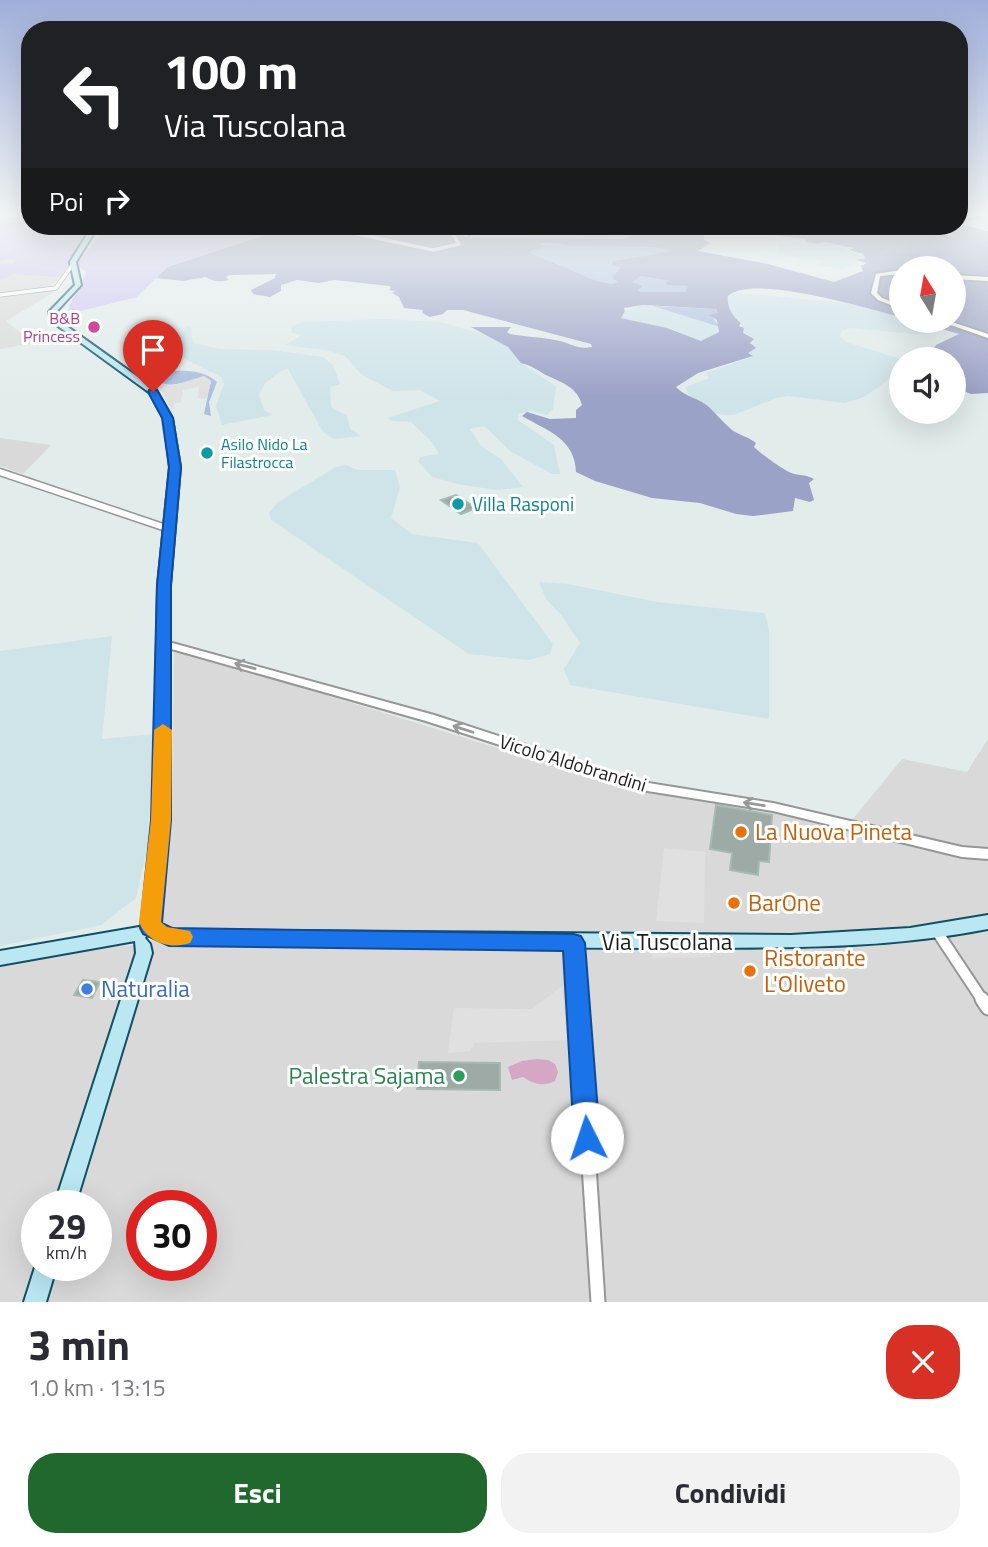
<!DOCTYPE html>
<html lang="it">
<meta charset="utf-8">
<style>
:root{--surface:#fff;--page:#f2f2f3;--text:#2b2b33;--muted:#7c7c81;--accent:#21682f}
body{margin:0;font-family:"Titillium Web",sans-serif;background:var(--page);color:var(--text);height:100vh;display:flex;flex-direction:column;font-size:26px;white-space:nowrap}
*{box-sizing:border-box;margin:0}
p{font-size:23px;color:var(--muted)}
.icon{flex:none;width:38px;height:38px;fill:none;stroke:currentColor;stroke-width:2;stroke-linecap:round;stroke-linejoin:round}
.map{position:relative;height:1302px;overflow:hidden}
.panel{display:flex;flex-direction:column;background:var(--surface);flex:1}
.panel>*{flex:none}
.top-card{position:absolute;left:21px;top:21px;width:947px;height:214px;border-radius:28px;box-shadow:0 7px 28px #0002;background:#202124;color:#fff;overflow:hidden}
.needle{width:46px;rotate:349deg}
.buttons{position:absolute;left:889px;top:256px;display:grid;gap:14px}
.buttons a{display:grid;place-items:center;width:77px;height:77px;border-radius:50%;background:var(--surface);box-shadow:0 7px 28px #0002;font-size:35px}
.speed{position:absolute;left:21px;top:1190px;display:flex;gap:14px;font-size:35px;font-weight:700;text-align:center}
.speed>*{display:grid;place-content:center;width:91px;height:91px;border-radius:50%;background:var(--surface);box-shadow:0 7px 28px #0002;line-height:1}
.speed small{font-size:18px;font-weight:400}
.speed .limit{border:10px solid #d22;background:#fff;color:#111}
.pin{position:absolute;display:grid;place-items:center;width:60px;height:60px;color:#fff;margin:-72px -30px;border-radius:50% 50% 50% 0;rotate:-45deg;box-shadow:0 0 7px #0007}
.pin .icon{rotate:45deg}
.me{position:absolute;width:77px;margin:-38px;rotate:356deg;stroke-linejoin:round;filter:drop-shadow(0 0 5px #0008)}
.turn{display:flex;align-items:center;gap:24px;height:147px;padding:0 28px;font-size:32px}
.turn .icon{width:91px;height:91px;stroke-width:2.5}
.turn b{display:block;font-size:49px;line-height:60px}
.then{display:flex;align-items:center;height:66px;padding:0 28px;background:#0003;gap:14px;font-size:26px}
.round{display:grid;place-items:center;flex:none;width:74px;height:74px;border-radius:28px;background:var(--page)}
.overview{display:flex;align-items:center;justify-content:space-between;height:119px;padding:0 28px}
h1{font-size:42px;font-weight:700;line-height:52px}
.primary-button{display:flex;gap:14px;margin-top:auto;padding:14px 28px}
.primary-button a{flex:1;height:80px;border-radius:28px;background:var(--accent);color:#fff;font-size:28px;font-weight:700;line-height:80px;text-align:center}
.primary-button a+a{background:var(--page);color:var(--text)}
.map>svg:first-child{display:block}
.residential{fill:#d9d9d9;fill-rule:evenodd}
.farmland{fill:#cfe4e9}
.grass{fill:#adbfe1}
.forest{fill:#9ba2c7;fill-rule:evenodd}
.park{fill:#cdc3f2}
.parking{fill:#e0e0e0}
.water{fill:#d5a7c4}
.building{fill:#9eaaa5;stroke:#a6bcb3;stroke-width:2}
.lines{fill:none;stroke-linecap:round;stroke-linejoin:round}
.pedestrian-casing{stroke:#969696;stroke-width:4.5}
.minor-far3-casing{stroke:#969696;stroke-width:5}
.minor-far2-casing{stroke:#969696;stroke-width:9}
.minor-far1-casing{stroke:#969696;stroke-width:14}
.minor-casing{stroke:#969696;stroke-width:17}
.tertiary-casing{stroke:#969696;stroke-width:4}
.secondary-casing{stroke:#105065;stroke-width:4}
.pedestrian{stroke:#fff;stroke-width:2.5}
.minor-far3{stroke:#fff;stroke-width:3.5}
.minor-far2{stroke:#fff;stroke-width:6}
.minor-far1{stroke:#fff;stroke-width:10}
.minor{stroke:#fff;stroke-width:13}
.tertiary{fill:#fff;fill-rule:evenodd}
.secondary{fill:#bae7f2;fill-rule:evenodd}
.oneway{stroke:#999}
.route{fill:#1a73e8;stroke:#114b97;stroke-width:2}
.slow{fill:#f59e0b}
.hotel-dot{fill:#d1479c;stroke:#fff;stroke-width:2.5}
.culture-dot{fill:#0f9aa8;stroke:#fff;stroke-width:2.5}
.food-dot{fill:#e8710a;stroke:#fff;stroke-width:2.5}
.shop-dot{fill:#3f7fe0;stroke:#fff;stroke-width:2.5}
.leisure-dot{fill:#2e9e5b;stroke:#fff;stroke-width:2.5}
.labels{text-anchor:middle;stroke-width:6;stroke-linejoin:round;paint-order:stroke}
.far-hotel-label{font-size:16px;fill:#b23c85;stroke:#fff;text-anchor:end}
.far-culture-label{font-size:16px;fill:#0d838f;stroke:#fff;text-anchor:start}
.culture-label{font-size:19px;fill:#0d838f;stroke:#fff;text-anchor:start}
.street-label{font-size:19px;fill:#1c1c1c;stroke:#fff}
.near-food-label{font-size:23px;fill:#c56008;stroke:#fff;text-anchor:start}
.near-street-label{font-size:23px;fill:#1c1c1c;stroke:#fff}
.near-shop-label{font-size:23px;fill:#366cbe;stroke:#fff;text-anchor:start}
.near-leisure-label{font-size:23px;fill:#27864d;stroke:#fff;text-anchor:end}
</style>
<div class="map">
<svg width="988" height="1302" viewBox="0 0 988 1302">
<rect width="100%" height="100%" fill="#e2ecea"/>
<!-- residential -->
<path class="residential" d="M0 215H30V226H85L63 274 53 285 56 291 6 321 33 343 0 349Z
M0 438 51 445 23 474 0 466Z
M174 648 621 786 757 808 843 831 902 759 967 772 988 739V1006L983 1007 988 1015V1302H0V965L109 947 151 944 172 805ZM37 1206H96V1265H37ZM142 1206H201V1265H142Z"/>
<!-- farmland -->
<path class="farmland" d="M794 242 830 244 864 256 857 263 842 270 817 264 822 262 821 260H802L779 253 778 244Z
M736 293 846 303 901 317V320H912L941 328 940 331 924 335 850 328 842 331 840 336 846 342 901 359V371L864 397 845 403 788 396 776 398 734 415H723L711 412 709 407 691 398 686 390V387L709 378 706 373 752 357 748 352 754 339 743 333 741 323 736 320 727 303 728 296Z
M643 305 667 309 720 327 717 330 719 332 701 341 667 328 621 318 625 311Z
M385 319 440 322 487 335 508 347 520 358 521 363 556 386 553 409 547 415 531 411 518 414V420L554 445 560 474H552L510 451 484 426 470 429 481 446 501 459 523 487 497 490 457 484 432 477 418 461 420 457 439 454 431 441 411 422 392 421 387 418 440 401 420 390 393 391 362 375 345 356 325 350 285 345 301 335 291 333 292 326 303 322Z
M186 327 191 328 193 343 220 349 272 350 323 357 333 365 340 384 330 387 331 407 347 416 350 429 361 436 334 439 323 432 288 369 281 371 265 383 259 395 264 410 273 415 222 425 216 406 224 384 221 377 187 360 176 350 178 339Z
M346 465 358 470H395L400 487 391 518 412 534 478 543 553 644 550 654 529 660 469 654 271 520 269 513 278 502 336 467Z
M539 582 568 584 657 602 765 613 769 631V719L570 685 564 669 580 643 561 615 546 599Z
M112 636 102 739 153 734 148 843 136 898 101 925 0 946V651Z"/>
<!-- grass -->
<path class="grass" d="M553 243C589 249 642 239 675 251L613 261 611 264 624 266 612 277 620 282 612 284 597 281 531 253 532 250 544 247 539 245Z
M641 276 673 281 666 283 688 286 685 290 689 292H641L638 290 643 286 631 282Z
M653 306 716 309 718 313 711 315 720 327Z
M154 371C175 372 200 366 217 382L209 402 211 416 204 414 211 381 204 376 192 384 186 382C162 389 157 379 136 375Z"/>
<!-- forest -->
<path class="forest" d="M959 224 988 231V393L971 394 954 387V359H926L936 345 959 334 912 320H954V268H901V317C868 309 752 273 728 296 726 305 733 318 741 323L739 326 744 328 743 333 754 339 750 343 756 348 748 353 753 356 698 373 676 387C685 397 699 398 709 407 716 414 724 423 732 430 739 435 749 437 756 443L754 447C764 456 775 464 787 471 795 476 806 474 814 479L809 483 814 500 810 502 795 498 793 511 753 516 736 514 700 503 652 498 595 481 576 472C575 439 548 431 522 416L527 412 550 419 576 418V410L582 405C577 387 563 383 548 376 538 371 533 366 521 363L508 347 471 327H511L507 332 510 334C526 337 543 337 560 341 572 344 578 350 592 347L591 344 463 310H447L443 314 430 317 422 313 423 310 404 308 399 297 392 293 395 291 389 290 391 287 389 286 335 280 319 283 297 280 281 285V291L270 297 253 294 251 290 275 278 276 274 230 275 226 277 229 280C219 282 214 282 206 277L183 281 156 278 167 267 292 226H412L439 229 466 226 473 229 465 235H471L469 238H552L585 226H719L725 228 695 230 704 235V240L710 243 698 251 768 264 834 282 863 271 861 266 867 263 856 260 866 258 863 254 849 250 855 248C845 247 839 245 831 243 823 241 815 245 806 242L805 239 745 232 729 226H926L929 231 955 236 936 226ZM553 243 573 246 656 247 673 251 613 261 611 265 621 267 612 277 618 282 612 284 597 281 531 253 532 250 545 247 541 244ZM641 276 671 281 666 282 667 285 688 286 685 290 687 292H641L638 290 643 286 632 282ZM643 305 716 309 718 313 709 315 717 320 719 332 701 341 667 328 621 318 625 311 624 308Z"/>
<!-- park -->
<path class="park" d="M0 215H30V226H85L90 233 66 269 58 277 14 274 0 280V264H13L17 260 5 259 0 262Z
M95 226H292L167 267 137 297 68 314C69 298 82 288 86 272L76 264 99 237Z
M477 226H652L624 239 468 238 479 230 473 228Z"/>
<!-- parking -->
<path class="parking" d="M204 376 211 381 207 398 198 399 199 387 183 390 181 402 173 404 175 409H171L162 391 147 379 152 377 160 384 171 386Z
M664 848 705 852 704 923 656 921Z
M651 949 710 950 711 957 652 958Z
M562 986 567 1040 475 1043 470 1051 448 1053 454 1008 532 1009Z"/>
<!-- water -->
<path class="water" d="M537 1059 548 1060 555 1064 558 1072 555 1081C542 1087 534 1084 523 1077L512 1080 508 1067 522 1061Z"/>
<!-- building -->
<path class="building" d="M456 495 476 508 461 514 441 500Z
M716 805 772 815 769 862 759 861 758 875 730 870 732 853 710 849Z
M83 980 100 982 92 998 74 995Z
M419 1062 500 1063V1090L417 1089Z"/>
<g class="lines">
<!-- pedestrian casing -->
<g class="pedestrian-casing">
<path id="pedestrian" d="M0 218 23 215"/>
</g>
<!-- minor-far3 casing -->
<g class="minor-far3-casing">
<path id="minor-far3" d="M320 226 433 250 459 244 450 229
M450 229 457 228 466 235 476 228
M0 295 56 288 73 264"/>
</g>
<!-- minor-far2 casing -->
<g class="minor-far2-casing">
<path id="minor-far2" d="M0 472 169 529"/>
</g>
<!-- minor-far1 casing -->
<g class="minor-far1-casing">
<path id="minor-far1" d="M938 933 983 1001
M574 942 578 1001"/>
</g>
<!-- minor casing -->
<g class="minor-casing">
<path id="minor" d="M578 999 598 1302
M982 999 988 1008"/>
</g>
<!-- tertiary casing -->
<g class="tertiary-casing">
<path id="tertiary" d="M974 215H981L959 221V219Z
M334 226 361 228 369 226H375L361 231Z
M901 270V274L880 276 877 293 882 298 901 305V309L878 300 871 293 876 274Z
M954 275 988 277V281L954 279Z
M936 320H946L988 334V338Z
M165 641 434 715 636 781 773 803 962 847 988 849V859L962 857 773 811 635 789 426 721 161 646 160 644 161 642Z"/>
</g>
<!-- secondary casing -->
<g class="secondary-casing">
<path id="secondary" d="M84 226H90L94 233 76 262 81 285 56 312 58 320 156 390 172 418 180 467 170 585 168 820 158 922 160 926 176 930 791 935 910 928 988 915V929C877 951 767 947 654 948 495 948 335 946 176 944L147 935 145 938 150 944 152 953 75 1206H54L136 953 135 941 0 965V951L139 927 144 929 142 922 154 820 158 585 170 467 164 418 150 393 51 321 49 312 75 285 70 262 88 233Z
M37 1261V1265H57L46 1302H24Z"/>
</g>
<!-- pedestrian -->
<use href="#pedestrian" class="pedestrian"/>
<!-- minor-far3 -->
<use href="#minor-far3" class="minor-far3"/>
<!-- minor-far2 -->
<use href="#minor-far2" class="minor-far2"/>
<!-- minor-far1 -->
<use href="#minor-far1" class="minor-far1"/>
<!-- minor -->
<use href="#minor" class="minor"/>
<!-- tertiary -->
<use href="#tertiary" class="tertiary"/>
<!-- secondary -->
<use href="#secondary" class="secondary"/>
</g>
<!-- one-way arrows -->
<defs><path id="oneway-shaft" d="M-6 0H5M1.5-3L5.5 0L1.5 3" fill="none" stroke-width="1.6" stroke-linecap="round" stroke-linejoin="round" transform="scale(1.75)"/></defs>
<g class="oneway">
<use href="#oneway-shaft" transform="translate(245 666) rotate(-165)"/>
<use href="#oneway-shaft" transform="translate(463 729) rotate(-162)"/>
<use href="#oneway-shaft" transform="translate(754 804) rotate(-171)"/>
</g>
<!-- sky -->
<linearGradient id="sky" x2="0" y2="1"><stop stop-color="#a0afda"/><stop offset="0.54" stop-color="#f2f6f6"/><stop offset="1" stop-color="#f2f6f6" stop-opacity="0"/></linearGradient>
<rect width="988" height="397" fill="url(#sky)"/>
<!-- route -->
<path class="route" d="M149 390H157L173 418 181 467 171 585V820L162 923 172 928 574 934 581 936 585 943 600 1138 596 1147 587 1151 578 1147 574 1138 563 951 169 946 143 934 140 928 151 820 157 585 169 467 162 418 148 392Z"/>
<!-- slow -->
<path class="slow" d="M163 724 172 730 171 820 161 922 167 927 190 931 193 937 190 943C169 950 147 942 139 922L151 820 154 730Z"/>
<!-- markers -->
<circle class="hotel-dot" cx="94" cy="327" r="7"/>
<g class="culture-dot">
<circle cx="207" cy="453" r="7"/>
<circle cx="458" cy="504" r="7"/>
</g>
<g class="food-dot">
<circle cx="741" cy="832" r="7"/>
<circle cx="734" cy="903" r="7"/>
<circle cx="750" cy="971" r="7"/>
</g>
<circle class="shop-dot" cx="87" cy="989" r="7"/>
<circle class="leisure-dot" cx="459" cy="1076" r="7"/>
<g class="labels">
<!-- far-hotel labels -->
<g class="far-hotel-label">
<text x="80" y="324">B&amp;B<tspan x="80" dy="18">Princess</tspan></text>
</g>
<!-- far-culture labels -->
<g class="far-culture-label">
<text x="221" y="450">Asilo Nido La<tspan x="221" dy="18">Filastrocca</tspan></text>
</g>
<!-- culture labels -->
<g class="culture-label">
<text x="472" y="511">Villa Rasponi</text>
</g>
<!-- street labels -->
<g class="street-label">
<text transform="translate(573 763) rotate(17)" y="7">Vicolo Aldobrandini</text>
</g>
<!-- near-food labels -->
<g class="near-food-label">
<text x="755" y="840">La Nuova Pineta</text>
<text x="748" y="911">BarOne</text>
<text x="764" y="966">Ristorante<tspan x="764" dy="26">L'Oliveto</tspan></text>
</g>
<!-- near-street labels -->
<g class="near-street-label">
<text x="667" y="950">Via Tuscolana</text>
</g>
<!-- near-shop labels -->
<g class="near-shop-label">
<text x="101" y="997">Naturalia</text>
</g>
<!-- near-leisure labels -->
<g class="near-leisure-label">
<text x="445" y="1084">Palestra Sajama</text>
</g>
</g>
</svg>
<div class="buttons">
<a><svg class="needle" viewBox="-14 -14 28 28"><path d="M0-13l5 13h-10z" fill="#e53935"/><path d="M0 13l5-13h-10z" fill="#7c7c81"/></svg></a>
<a><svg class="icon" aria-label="sound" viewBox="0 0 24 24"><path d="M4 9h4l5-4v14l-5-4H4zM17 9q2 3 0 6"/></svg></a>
</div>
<div class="speed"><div>29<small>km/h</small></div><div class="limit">30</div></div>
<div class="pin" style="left:153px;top:392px;background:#d93025"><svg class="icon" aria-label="arrive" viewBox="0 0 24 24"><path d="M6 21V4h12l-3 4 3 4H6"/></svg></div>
<svg class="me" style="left:587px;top:1138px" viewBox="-20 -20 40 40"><circle r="19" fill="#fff"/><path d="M0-13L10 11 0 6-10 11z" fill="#1a73e8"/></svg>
<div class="top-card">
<div class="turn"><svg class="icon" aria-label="left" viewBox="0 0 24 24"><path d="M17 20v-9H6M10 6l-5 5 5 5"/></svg><div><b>100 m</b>Via Tuscolana</div></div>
<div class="then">Poi<svg class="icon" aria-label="right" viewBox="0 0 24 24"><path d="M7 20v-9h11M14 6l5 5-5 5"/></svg></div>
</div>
</div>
<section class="panel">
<div class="overview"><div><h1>3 min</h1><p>1.0 km · 13:15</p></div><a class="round" style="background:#d93025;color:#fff"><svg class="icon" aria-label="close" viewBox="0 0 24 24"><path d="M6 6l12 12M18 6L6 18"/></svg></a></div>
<div class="primary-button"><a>Esci</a><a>Condividi</a></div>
</section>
